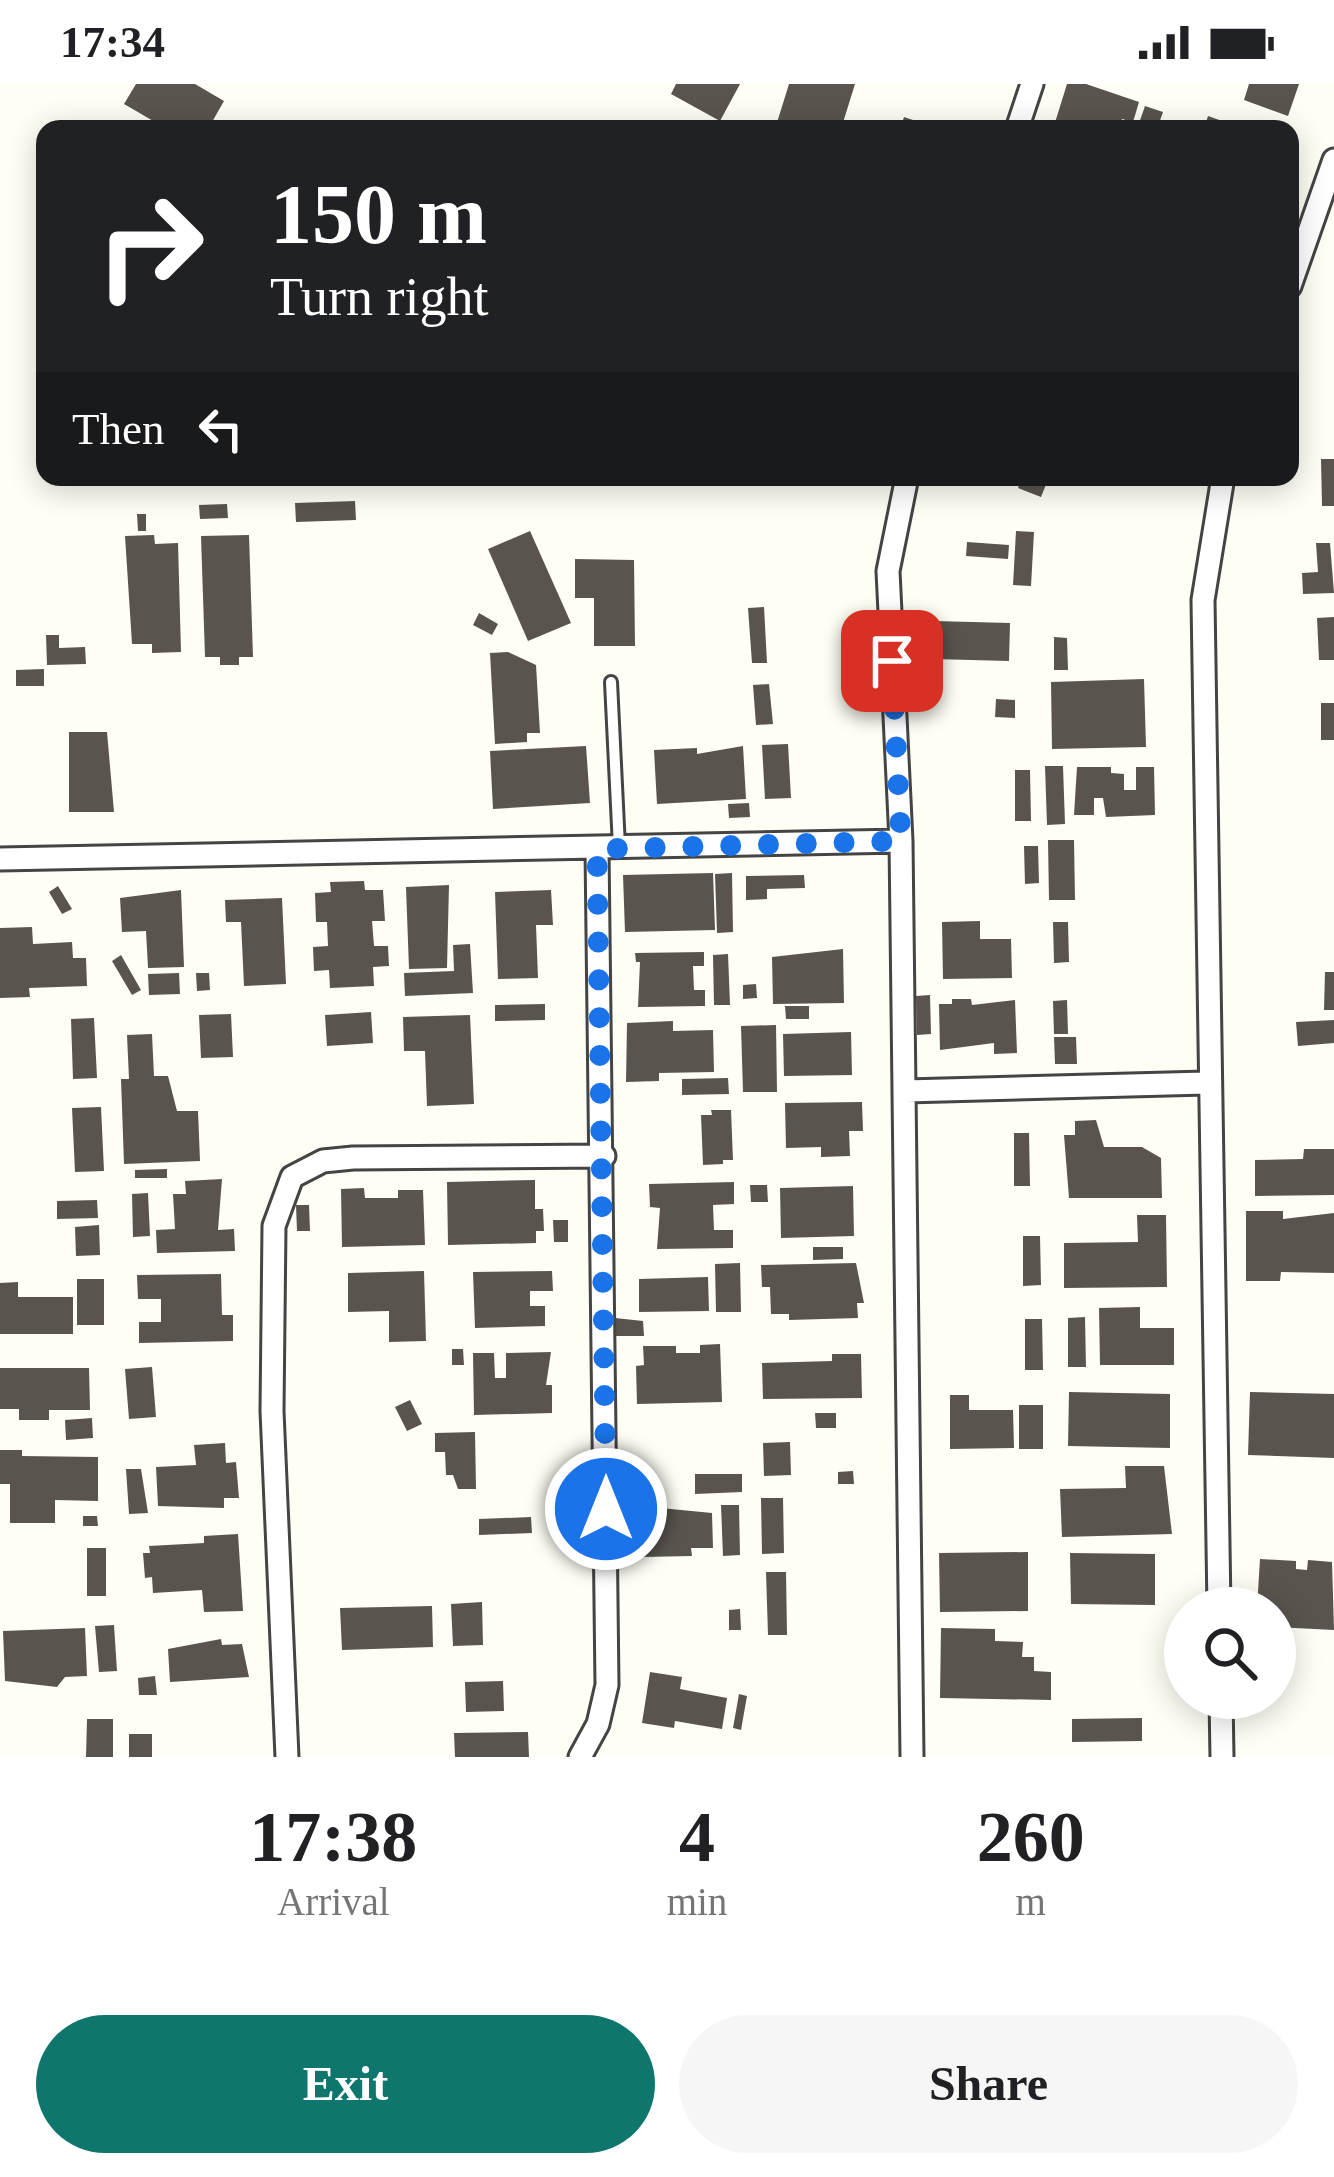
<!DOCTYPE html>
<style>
:root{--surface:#fff;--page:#f6f6f6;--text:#202124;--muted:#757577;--accent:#0f766e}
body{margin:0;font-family:"Times New Roman",serif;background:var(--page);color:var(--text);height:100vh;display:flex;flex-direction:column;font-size:45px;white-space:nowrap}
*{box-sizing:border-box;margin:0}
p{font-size:39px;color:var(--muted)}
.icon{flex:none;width:66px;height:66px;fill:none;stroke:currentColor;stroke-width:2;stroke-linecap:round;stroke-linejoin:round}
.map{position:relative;height:1673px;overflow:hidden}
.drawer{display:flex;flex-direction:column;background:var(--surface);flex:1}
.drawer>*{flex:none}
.guide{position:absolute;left:36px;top:36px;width:1263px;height:366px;border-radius:24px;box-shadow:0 6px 30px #0003;background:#202124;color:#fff;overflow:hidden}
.controls{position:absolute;left:1164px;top:1503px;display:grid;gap:24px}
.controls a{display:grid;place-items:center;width:132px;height:132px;border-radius:50%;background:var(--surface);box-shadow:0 6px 30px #0003;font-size:60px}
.pin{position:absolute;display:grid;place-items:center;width:102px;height:102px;color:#fff;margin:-51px;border-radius:24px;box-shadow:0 6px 18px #0006}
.me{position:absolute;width:132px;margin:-66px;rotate:0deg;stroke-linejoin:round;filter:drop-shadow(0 0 9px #0008)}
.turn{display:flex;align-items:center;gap:42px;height:252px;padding:0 36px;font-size:54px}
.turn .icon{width:156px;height:156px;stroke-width:2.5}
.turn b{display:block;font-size:84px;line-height:102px}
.then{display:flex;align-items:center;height:114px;padding:0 36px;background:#0003;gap:24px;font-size:45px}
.eta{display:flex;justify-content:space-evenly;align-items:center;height:204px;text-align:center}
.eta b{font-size:72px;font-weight:700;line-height:84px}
.action{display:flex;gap:24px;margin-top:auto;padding:24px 36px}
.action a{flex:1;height:138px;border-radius:72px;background:var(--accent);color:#fff;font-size:48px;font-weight:700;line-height:138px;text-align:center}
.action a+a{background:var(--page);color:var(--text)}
.status{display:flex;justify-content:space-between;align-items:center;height:84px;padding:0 60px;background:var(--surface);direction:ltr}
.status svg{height:33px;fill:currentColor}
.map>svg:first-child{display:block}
.building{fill:#59544e}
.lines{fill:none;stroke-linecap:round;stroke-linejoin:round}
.lane-casing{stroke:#444;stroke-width:16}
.street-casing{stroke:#444;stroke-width:27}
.lane{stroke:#fff;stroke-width:10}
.street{stroke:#fff;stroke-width:21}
.route{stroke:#1a73e8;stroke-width:21;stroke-dasharray:0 37.8}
</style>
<div class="status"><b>17:34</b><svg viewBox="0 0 49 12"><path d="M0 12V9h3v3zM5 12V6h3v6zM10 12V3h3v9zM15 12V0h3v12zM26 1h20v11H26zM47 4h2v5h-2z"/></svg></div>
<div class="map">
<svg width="1334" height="1673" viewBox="0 0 1334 1673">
<rect width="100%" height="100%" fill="#fefef5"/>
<!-- building -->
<path class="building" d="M136 0H195L224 17 208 45H167L124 20Z
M676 0H740L720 37 671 10Z
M789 0H855L841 45H775Z
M1067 0H1086L1139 18 1133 38 1122 35 1118 45H1053Z
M1249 0H1299L1288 32 1244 16Z
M1145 22 1163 28 1157 45H1137Z
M1208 32 1242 44V45H1204Z
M904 33 937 44V45H900Z
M1321 375H1334V422H1322Z
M1022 393H1049L1041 413 1018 404Z
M355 417 356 436 296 438 295 419Z
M227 420 228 434 200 435 199 421Z
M137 430H146V447H138Z
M530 447 571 539 528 557 488 465Z
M1016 447 1034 448 1031 502 1013 501Z
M154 451 155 460 178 459 181 568 152 569V560H132L125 452Z
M249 451 253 573H239V581H220V573H205L201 452Z
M967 458 1009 461 1008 475 966 472Z
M1316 459H1330L1334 509 1303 510 1302 489 1318 488Z
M575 475 634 476 635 562H594V514H575Z
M764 523 767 579H752L748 524Z
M479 529 498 540 492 551 473 541Z
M1334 533V576H1319L1317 534Z
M934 537 1010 539 1009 577 933 575Z
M46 551H59V564L85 563 86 580 47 581Z
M1054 553 1067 554 1068 586H1054Z
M508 568 536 581 540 649H527V658L495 660 490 569Z
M44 585V602H16V586Z
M1144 595 1146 663 1052 665 1051 598Z
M769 600 773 640 756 641 753 601Z
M996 615 1015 616V634L995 633Z
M1321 619H1334V656H1321Z
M69 648H107L114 728H69Z
M788 660 791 714 765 715 762 661Z
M586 662 590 719 493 725 490 667Z
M743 662 746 715 657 720 654 666 697 664V670Z
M1045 682H1063L1065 740 1047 741Z
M1077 683H1111V689L1124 690V706H1136V683H1154L1155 731 1106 733 1103 714H1094V731H1074Z
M1015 686H1030L1031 737H1015Z
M749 719 750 733 729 734 728 720Z
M1048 756H1074L1075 816H1049Z
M1024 762H1038L1039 799 1025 800Z
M713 789 715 846 625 848 623 791Z
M732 789 733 848 717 849 715 790Z
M804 791 805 804 767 805V815L746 816V792Z
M364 797 365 806H383L385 837H372L374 862H388L389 882 373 883 374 902 330 904 329 886 314 887 313 863 328 862 327 838H316L315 809 331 808 330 798Z
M449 801 447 884 409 885 406 803Z
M58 802 72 825 62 830 49 808Z
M181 806 184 883 148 884 146 847 122 848 120 814Z
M551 806 553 841H536L538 894 498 895 495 808Z
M282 814 286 900 244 902 241 838H226L225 816Z
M980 837V855H1011L1012 894 943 895 942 838Z
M1053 838H1068L1069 878 1054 879Z
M32 843 33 860 72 858 73 874H86L87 902 29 904 30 913 0 914V844Z
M470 860 473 909 405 912 404 889 454 887 453 861Z
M843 865 844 919 773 920 772 873Z
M704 868V882H693L694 906H705V922L638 923 640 878H636L635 869Z
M728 870 730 921H714L713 871Z
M121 871 141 906 132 911 112 877Z
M1325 888H1334V926H1324Z
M179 889 180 910 149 911 148 890Z
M196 889H209L210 906 197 907Z
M756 900 757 914 743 915V901Z
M930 911 931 950 917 951 916 912Z
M952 915H971L972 921 1015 916 1017 969 994 970V959L940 966 939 920H952Z
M1067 916 1068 950H1054L1053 917Z
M545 920V936L495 937V921Z
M785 922H809V935H786Z
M371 928 373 959 327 962 325 931Z
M231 930 233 973 201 974 199 931Z
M470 931 474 1020 427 1022 425 967H404L403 933Z
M94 934 97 994 73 995 71 935Z
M1334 936V959L1298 962 1296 938Z
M673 937V947L713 946 714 988 659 989V997L626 998 627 939Z
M776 941 777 1008H743L741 942Z
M851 948 852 991 784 992 783 950Z
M152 950 154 992H168L177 1027H198L200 1077 124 1080 121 995H129L127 951Z
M1054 953H1076L1077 980H1055Z
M728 994 729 1010 682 1011V995Z
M862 1018 863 1047H849L850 1072 821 1073V1063L786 1064 785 1019Z
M101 1023 104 1087 75 1088 72 1024Z
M711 1026H731L733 1076H723V1080L703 1081 701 1031H712Z
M1096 1036 1104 1063H1142L1161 1074 1162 1114H1069L1064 1051H1075V1037Z
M1014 1049H1029L1030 1102H1014Z
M1304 1065H1334V1111L1255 1112V1076L1303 1075Z
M167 1085V1094H135V1086Z
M222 1095 218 1146 234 1145 235 1167 157 1169 156 1146 175 1145 173 1110H186L185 1097Z
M535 1096V1125H543L544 1147H536V1159L448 1161 447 1098Z
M734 1098V1120L713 1121 714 1146H733V1164L657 1165 660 1124 650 1123 649 1100Z
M750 1101H767L768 1118H751Z
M853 1102 854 1152 781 1154 780 1104Z
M364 1104 365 1114H398V1106H423L425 1161 342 1163 341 1105Z
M148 1109 150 1152 133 1153 132 1110Z
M97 1116 98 1134 57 1135V1117Z
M296 1121H309L310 1147H297Z
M1246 1127H1283V1135L1334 1129V1189L1281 1188 1280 1197H1246Z
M1137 1131H1166L1167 1203 1064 1204V1159L1138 1158Z
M553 1136H568V1158H554Z
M99 1141 100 1171 76 1172 75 1143Z
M1023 1152H1040L1041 1201 1023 1202Z
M813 1163H843V1175L813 1176Z
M740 1179 741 1228H716L715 1180Z
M856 1179 864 1219H857L858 1234 789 1236V1230H771L770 1203H762L761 1181Z
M424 1187 426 1257 389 1258V1227L348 1228V1189Z
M552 1187 553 1207H530V1222H545V1242L475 1244 473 1188Z
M221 1190 222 1231H233V1257L139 1259V1238H161V1215H138L137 1191Z
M708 1193 709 1227 639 1228V1195Z
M77 1195H104V1241H77Z
M18 1198V1213H73V1250H0V1199Z
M1140 1223V1244H1174V1281H1100L1099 1224Z
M1085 1233 1086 1283H1068V1234Z
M615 1234 643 1237 644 1252H615Z
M1025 1235H1042L1043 1286H1025Z
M720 1260 722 1318 637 1320 636 1282 644 1281 643 1262H676V1269H700V1261Z
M452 1265H463L464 1281H452Z
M551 1268 546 1301H552V1329L474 1331 473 1269H494L495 1294H506V1269Z
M832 1270H861L862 1314 763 1315 762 1279 832 1277Z
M152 1283 156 1333 129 1335 125 1285Z
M0 1284H89L90 1326H49V1336H19V1325H0Z
M1069 1308 1170 1310V1364L1068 1362Z
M1250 1308 1334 1310V1374L1248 1371Z
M950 1311H969V1326H1013L1014 1364 950 1365Z
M410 1316 422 1340 407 1347 395 1323Z
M1019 1321H1043V1365H1019Z
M815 1329H836V1344H816Z
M92 1334 93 1354 66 1356 65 1336Z
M475 1348 476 1405H458L453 1391H446L445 1368H435V1349Z
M790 1358 791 1391 764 1392 763 1359Z
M225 1359 226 1379 236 1378 239 1414H224V1424L158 1422 156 1383 196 1381 194 1361Z
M0 1366H22V1372L98 1373V1417L55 1416V1439H10V1400H0Z
M1125 1382H1164L1172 1450 1062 1453 1060 1405 1126 1404Z
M126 1385H141L148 1429 129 1430Z
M853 1387 854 1400H838V1388Z
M695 1390H742V1408L695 1410Z
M761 1414H783L784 1469 762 1470Z
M721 1421H739L740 1471 723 1472Z
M640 1422 712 1429 713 1464H691L692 1472 642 1473Z
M83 1432H97L98 1442H83Z
M531 1433 532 1449 479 1451V1435Z
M238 1450 243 1527 204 1528 202 1506 153 1509 152 1493 145 1494 143 1469H150L149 1462 204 1459V1452Z
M87 1464H106V1512H87Z
M1028 1468V1527L940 1528 939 1469Z
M1070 1469 1155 1470V1521L1071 1520Z
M1260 1475 1296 1477V1485L1307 1486 1308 1476 1332 1478 1334 1546 1275 1543V1524H1257Z
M766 1488H786L787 1551H768Z
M482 1518 483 1561 453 1562 451 1520Z
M432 1522 433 1563 342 1566 340 1524Z
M740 1525 741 1546H729V1526Z
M114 1541 117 1587 99 1588 95 1542Z
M85 1544 87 1592 65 1593 57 1603 5 1597 3 1547Z
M941 1544 995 1545V1557L1023 1558 1022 1573H1034V1587L1051 1588V1616L940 1614Z
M221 1555 222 1561 242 1560 249 1593 170 1598 168 1565Z
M650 1588 682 1593 680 1605 727 1614 722 1645 675 1637 674 1644 642 1639Z
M155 1592 157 1611H139L138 1594Z
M503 1597 504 1627 466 1628 465 1598Z
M739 1610 747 1612 741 1646 733 1644Z
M1142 1634V1657L1072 1658V1635Z
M87 1635H113V1673H86Z
M528 1648 529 1673H455L454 1649Z
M129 1650H152V1673H129Z"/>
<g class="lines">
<!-- lane casing -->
<g class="lane-casing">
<path id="lane" d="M611 598 619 763"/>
</g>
<!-- street casing -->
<g class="street-casing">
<path id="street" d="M1017 45 1032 0
M1290 202 1334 76
M907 393 888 487 901 757 912 1673
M0 775 901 757
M906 1007 1206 999
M1219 1524 1203 516 1223 393
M1221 1614 1222 1673
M287 1673 272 1327 274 1142 292 1093 323 1077 353 1074 604 1072
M580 1673 598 1640 607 1601 597 765"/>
</g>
<!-- lane -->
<use href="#lane" class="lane"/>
<!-- street -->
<use href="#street" class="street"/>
</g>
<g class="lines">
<!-- route -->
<path class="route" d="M606 1425 597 765 901 757 892 577"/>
</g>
</svg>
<div class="controls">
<a><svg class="icon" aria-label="search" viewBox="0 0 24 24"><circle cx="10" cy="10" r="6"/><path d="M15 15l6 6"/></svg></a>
</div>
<div class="pin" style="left:892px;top:577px;background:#d93025"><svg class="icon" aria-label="arrive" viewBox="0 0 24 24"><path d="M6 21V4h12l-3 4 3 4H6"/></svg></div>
<svg class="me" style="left:606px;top:1425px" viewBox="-20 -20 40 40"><circle r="17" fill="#1a73e8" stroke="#fff" stroke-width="3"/><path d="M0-11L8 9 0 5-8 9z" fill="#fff"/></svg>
<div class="guide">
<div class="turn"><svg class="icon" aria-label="right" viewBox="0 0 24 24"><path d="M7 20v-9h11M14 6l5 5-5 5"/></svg><div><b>150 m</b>Turn right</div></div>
<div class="then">Then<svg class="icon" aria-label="left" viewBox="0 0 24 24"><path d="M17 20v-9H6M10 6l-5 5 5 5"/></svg></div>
</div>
</div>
<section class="drawer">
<div class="eta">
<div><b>17:38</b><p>Arrival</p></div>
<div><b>4</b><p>min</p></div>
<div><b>260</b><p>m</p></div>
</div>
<div class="action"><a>Exit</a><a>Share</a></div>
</section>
